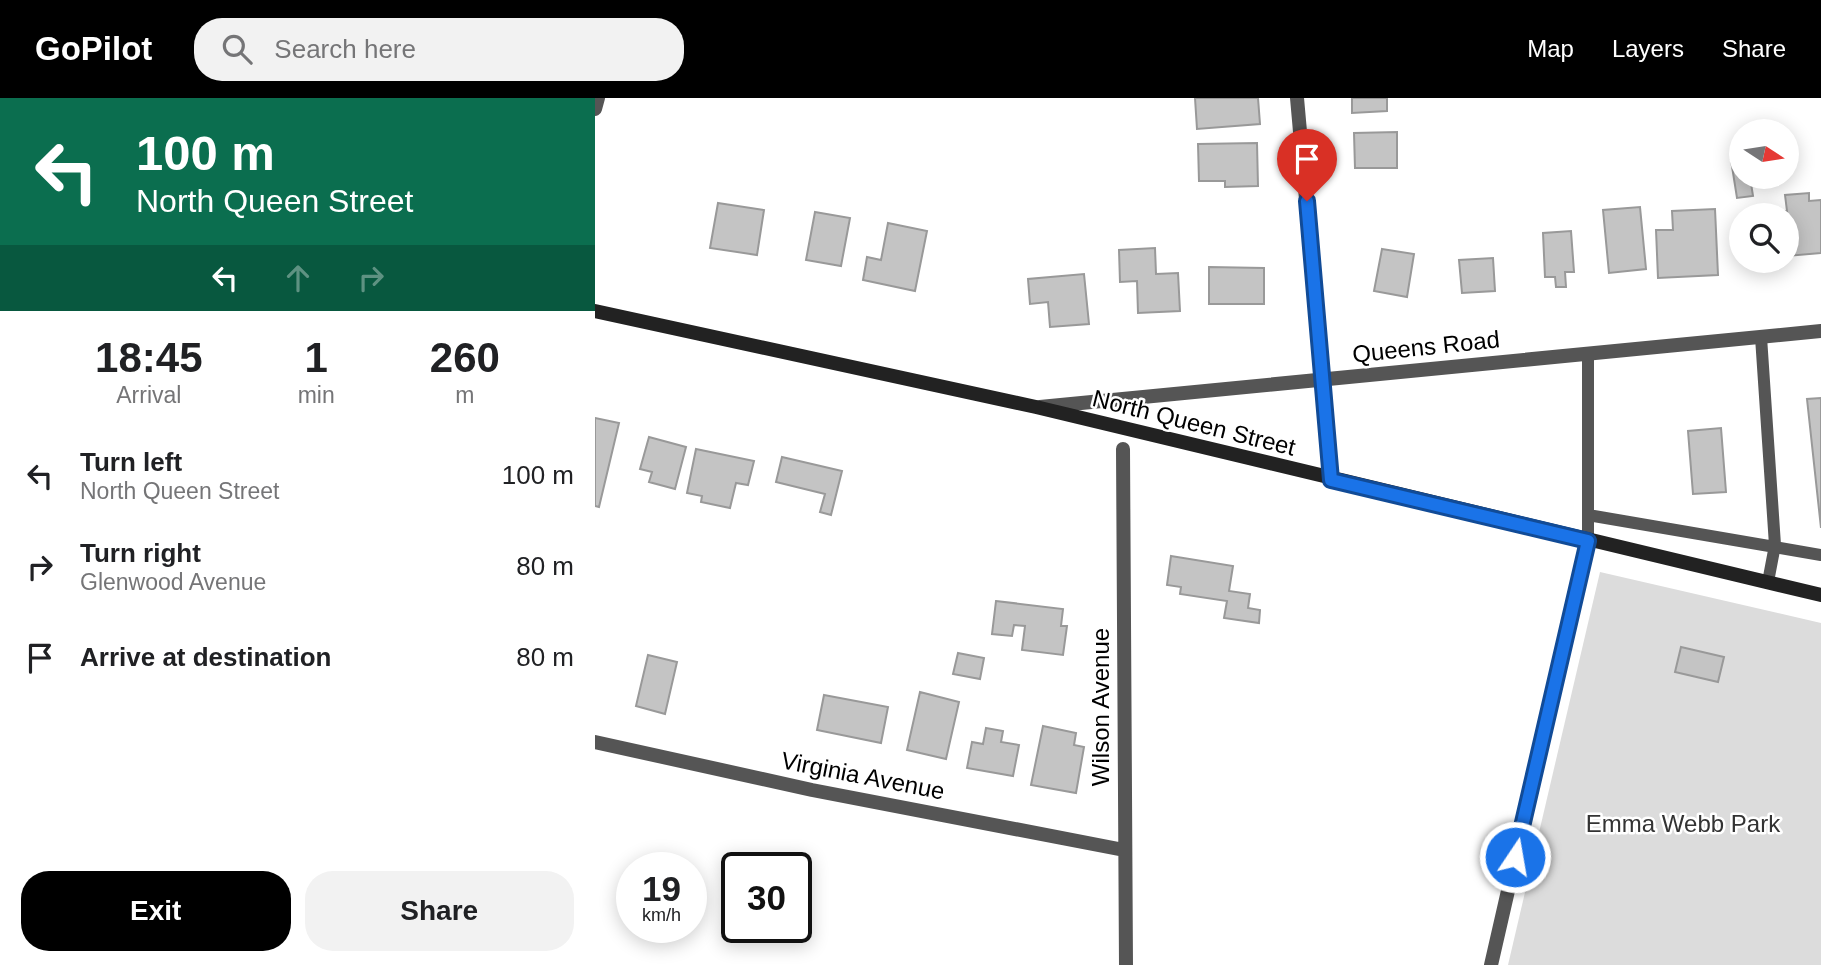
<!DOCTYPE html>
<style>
:root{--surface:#fff;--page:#f2f2f2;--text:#202124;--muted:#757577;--accent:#000}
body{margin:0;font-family:Helvetica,sans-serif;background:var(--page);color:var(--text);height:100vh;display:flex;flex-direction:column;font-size:26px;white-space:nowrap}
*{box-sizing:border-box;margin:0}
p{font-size:23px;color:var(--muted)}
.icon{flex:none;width:38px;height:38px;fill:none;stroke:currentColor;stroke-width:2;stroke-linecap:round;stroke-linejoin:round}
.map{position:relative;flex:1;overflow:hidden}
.details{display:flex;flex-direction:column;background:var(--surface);width:595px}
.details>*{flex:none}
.hud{background:#0b6e4f;color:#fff;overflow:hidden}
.needle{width:46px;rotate:102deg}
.tools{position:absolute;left:1134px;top:21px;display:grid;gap:14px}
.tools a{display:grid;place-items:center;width:70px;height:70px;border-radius:50%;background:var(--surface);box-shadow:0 4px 18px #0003;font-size:35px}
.speed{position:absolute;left:21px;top:754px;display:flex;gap:14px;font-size:35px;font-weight:700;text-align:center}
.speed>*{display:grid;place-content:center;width:91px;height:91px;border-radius:50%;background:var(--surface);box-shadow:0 4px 18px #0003;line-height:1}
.speed small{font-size:18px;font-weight:400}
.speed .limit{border:4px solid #111;border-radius:10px;background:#fff;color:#111}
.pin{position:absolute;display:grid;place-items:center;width:60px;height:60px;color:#fff;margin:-72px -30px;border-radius:50% 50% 50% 0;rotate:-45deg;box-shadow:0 0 7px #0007}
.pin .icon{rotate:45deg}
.me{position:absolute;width:77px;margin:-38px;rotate:12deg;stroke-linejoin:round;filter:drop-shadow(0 0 5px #0008)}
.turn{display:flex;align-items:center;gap:24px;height:147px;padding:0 21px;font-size:32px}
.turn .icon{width:91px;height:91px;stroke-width:2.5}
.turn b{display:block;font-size:49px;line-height:60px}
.lanes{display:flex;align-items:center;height:66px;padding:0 21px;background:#0003;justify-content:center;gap:35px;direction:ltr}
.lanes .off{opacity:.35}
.eta{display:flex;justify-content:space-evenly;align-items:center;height:119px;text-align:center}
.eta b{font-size:42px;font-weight:600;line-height:49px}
.cta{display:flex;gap:14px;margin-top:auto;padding:14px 21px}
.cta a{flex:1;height:80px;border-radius:28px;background:var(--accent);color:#fff;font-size:28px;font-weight:600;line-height:80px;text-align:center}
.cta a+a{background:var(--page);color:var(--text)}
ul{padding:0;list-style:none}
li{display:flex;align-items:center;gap:21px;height:91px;padding:0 21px}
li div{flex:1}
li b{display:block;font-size:26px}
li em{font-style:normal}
header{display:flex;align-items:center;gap:42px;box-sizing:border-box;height:98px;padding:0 35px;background:var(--accent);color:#fff}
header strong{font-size:33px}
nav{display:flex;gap:38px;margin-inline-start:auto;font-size:24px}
.search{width:490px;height:63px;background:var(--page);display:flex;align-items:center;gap:18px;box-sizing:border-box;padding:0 24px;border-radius:28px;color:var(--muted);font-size:26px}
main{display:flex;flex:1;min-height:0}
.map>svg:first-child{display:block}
.park{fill:#dcdcdc}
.building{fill:#c4c4c4;stroke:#999;stroke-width:2}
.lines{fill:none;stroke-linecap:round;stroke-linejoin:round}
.service{stroke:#555;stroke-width:12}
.minor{stroke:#555;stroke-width:14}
.secondary{stroke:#222;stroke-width:14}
.route-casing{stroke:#114b97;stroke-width:18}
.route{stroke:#1a73e8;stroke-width:12}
.labels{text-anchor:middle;stroke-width:5;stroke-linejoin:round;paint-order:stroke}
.street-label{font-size:24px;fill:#000;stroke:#fff}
.park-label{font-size:24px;fill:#333;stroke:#fff}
</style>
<header>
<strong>GoPilot</strong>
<div class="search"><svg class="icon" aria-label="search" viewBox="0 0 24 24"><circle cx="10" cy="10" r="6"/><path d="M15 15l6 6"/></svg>Search here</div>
<nav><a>Map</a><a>Layers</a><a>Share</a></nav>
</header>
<main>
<section class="details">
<div class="hud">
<div class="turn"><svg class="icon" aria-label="left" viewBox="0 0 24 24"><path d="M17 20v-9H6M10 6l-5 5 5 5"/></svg><div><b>100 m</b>North Queen Street</div></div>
<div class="lanes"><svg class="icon" aria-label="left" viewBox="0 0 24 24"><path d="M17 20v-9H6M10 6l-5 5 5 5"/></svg><svg class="icon off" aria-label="ahead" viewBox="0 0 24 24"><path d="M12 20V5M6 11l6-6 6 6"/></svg><svg class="icon off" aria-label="right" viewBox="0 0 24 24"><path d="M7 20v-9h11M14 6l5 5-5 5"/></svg></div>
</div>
<div class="eta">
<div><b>18:45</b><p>Arrival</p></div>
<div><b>1</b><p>min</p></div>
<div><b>260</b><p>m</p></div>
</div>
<ul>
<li><svg class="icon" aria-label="left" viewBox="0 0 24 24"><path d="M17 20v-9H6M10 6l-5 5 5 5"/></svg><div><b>Turn left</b><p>North Queen Street</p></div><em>100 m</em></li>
<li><svg class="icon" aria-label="right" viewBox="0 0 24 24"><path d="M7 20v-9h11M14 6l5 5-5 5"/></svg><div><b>Turn right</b><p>Glenwood Avenue</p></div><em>80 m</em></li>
<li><svg class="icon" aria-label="arrive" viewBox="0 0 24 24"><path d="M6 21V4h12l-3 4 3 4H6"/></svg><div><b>Arrive at destination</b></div><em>80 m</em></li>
</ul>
<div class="cta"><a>Exit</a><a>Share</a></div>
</section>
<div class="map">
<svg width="1226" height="867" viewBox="0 0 1226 867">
<rect width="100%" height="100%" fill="#fff"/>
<!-- park -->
<path class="park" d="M1005 474 1226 525V867H913Z"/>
<!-- building -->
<path class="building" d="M600 0H663L665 26 602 31Z
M757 0H792V13L757 15Z
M802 34V70H760L759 35Z
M662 45 663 88 630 89V83H604L603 46Z
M1146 60V79H1155L1158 98 1142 100 1136 62Z
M1214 95V103L1226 102V155L1192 158V117H1181V114L1192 113 1190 97Z
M123 105 169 112 162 157 115 150Z
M1045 109 1051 171 1014 175 1008 112Z
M1120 111 1123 177 1063 180 1061 132H1078L1077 113Z
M220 114 255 120 246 168 211 162Z
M293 125 332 133 320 193 268 182 272 159 286 162Z
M976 133 979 174H970L971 189H961L960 179H950L948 135Z
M560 150 561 176 583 175 585 213 543 215 542 183 525 184 524 152Z
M787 151 819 156 812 199 779 193Z
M898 160 900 193 867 195 864 162Z
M614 169 669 170V206H614Z
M489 176 494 226 455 229 453 204 435 206 433 181Z
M1226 300V430L1212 301Z
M0 320 24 325 4 409 0 408Z
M1126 330 1131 394 1098 396 1093 333Z
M54 339 91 349 80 391 54 384 57 374 45 371Z
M101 351 159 363 153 387 141 385 135 410 106 404 107 398 92 395Z
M187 359 247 373 236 417 225 414 230 396 181 384Z
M576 458 638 468 634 493 655 496 653 510 665 512 664 525 629 520 632 503 585 496 586 489 572 487Z
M401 503 468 511 466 528H472L468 557 427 552 430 528 419 527 417 538 397 536Z
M1086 549 1129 559 1123 584 1080 574Z
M363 555 389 560 385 581 358 576Z
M53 557 82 564 70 616 41 608Z
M325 594 364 604 351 661 312 652Z
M229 597 293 609 286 645 222 632Z
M448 628 481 635 479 647 489 649 481 695 436 687Z
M391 630 408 633 406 644 424 647 418 678 372 670 377 644 388 646Z"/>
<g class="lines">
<!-- service -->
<path class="service" d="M1166 239 1180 447 1173 484
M993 255V443
M993 417 1226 457"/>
<!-- minor -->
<path class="minor" d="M702 0 736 382
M0 11 3 0
M445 309 1226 233
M528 351 531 867
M0 644 217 692 529 752
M896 867 993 443"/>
<!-- secondary -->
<path class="secondary" d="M0 213 441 309 1226 497"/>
</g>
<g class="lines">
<!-- route casing -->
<g class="route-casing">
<path id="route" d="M712 103 736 382 993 443 920 759"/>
</g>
<!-- route -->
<use href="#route" class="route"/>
</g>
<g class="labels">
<!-- street labels -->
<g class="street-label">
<text transform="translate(831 249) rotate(-6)" y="8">Queens Road</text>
<text transform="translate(599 325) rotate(14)" y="8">North Queen Street</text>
<text transform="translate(506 609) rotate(-90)" y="8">Wilson Avenue</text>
<text transform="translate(268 678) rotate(11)" y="8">Virginia Avenue</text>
</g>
<!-- park labels -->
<g class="park-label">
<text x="1088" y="734">Emma Webb Park</text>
</g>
</g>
</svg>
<div class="tools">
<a><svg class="needle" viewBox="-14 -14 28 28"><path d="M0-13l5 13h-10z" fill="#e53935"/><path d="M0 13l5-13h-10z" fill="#757577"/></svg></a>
<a><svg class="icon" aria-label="search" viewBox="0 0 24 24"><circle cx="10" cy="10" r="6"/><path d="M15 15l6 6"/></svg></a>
</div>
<div class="speed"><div>19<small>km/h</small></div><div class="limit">30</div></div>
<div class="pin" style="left:712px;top:103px;background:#d93025"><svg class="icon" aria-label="arrive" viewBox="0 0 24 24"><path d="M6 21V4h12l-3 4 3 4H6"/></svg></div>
<svg class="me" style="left:920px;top:759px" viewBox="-20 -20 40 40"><circle r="17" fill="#1a73e8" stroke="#fff" stroke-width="3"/><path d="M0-11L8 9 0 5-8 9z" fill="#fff"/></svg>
</div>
</main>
